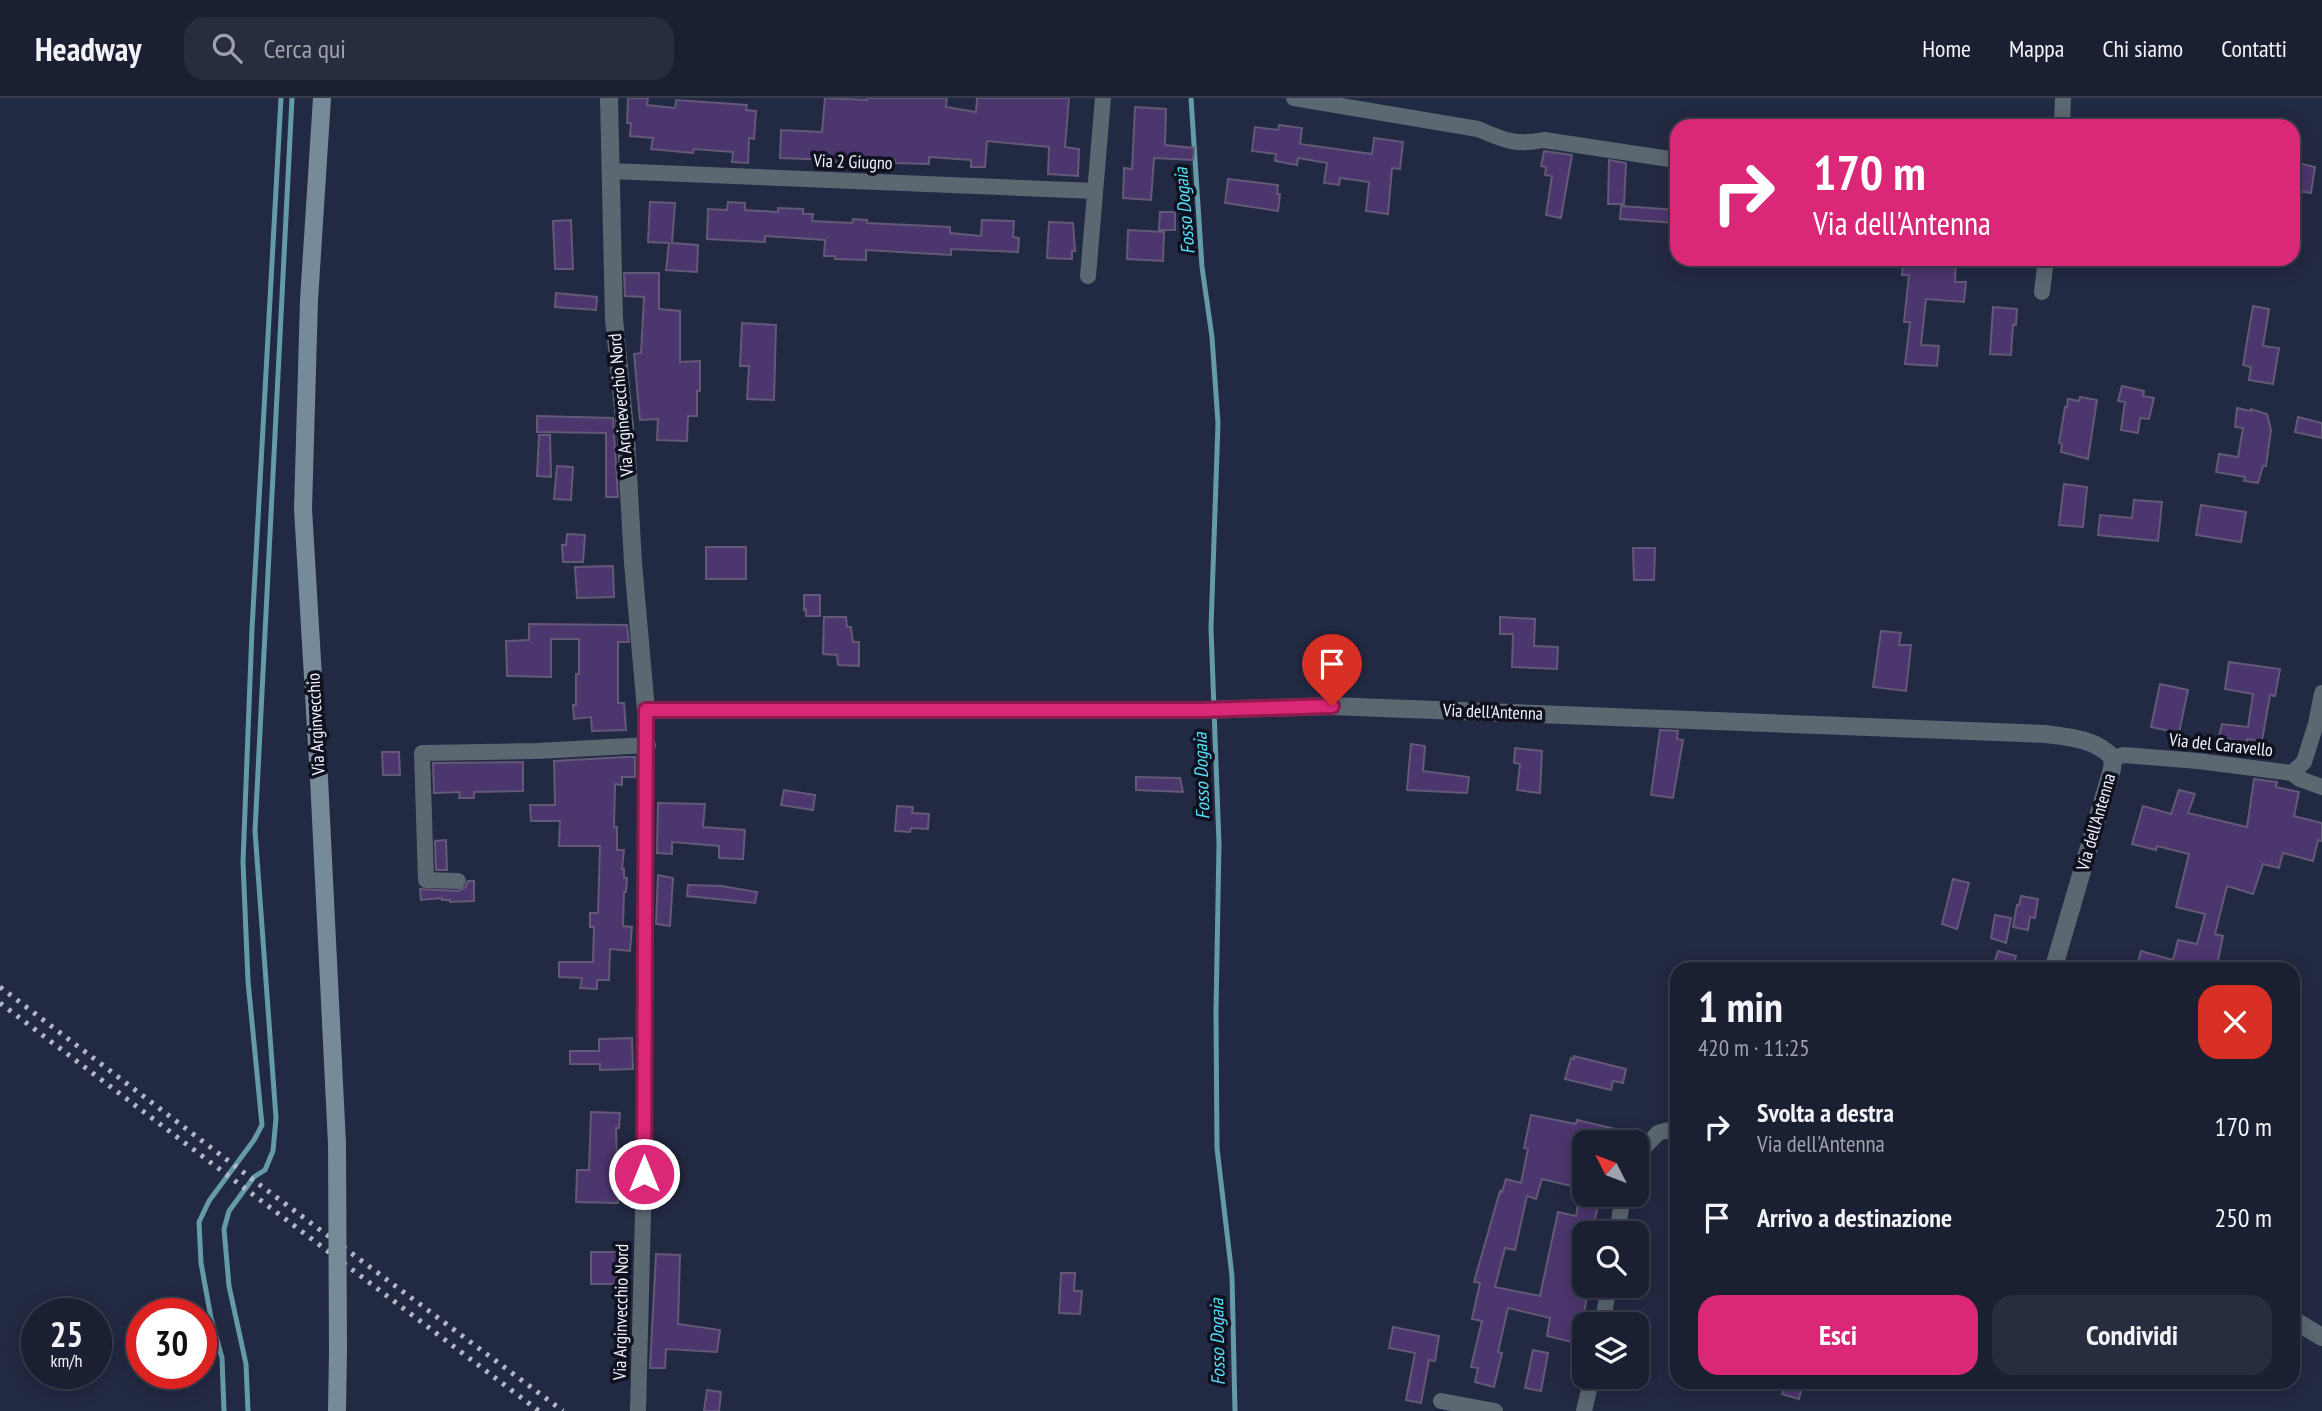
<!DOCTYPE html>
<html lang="it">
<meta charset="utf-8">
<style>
:root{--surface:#1a1f32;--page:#272c3e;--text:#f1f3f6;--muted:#9fa2ac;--line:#383d4d;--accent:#db2777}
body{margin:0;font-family:"PT Sans Narrow",sans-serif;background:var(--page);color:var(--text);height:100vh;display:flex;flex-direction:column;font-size:26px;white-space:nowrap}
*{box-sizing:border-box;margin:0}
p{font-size:23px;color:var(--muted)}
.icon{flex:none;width:38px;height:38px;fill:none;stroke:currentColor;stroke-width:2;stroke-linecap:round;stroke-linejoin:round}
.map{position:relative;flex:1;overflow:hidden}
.sheet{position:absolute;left:1670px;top:864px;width:630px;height:427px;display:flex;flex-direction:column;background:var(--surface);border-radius:21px;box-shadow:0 4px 18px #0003,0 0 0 2px var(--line)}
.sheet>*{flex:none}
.guide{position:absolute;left:1670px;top:21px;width:630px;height:147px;border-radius:21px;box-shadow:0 4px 18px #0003,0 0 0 2px var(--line);background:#db2777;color:#fff;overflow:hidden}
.needle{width:46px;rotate:312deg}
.buttons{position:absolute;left:1572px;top:1032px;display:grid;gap:14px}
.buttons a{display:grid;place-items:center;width:77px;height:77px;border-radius:14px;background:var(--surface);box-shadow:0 4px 18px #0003,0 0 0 2px var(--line);font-size:35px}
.speed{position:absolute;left:21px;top:1200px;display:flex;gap:14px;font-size:35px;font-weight:700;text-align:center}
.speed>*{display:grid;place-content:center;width:91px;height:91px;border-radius:50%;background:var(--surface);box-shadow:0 4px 18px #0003,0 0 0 2px var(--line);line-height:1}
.speed small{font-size:18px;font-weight:400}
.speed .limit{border:10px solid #d22;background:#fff;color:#111}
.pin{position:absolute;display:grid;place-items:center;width:60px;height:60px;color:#fff;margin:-72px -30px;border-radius:50% 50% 50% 0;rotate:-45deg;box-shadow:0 0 7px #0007}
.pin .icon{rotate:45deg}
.me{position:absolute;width:77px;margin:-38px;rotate:0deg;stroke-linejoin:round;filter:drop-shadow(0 0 5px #0008)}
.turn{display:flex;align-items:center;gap:24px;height:147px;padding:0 28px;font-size:32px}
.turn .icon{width:91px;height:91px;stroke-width:2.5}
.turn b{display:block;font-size:49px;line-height:60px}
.round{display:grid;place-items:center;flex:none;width:74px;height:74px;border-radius:21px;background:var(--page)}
.overview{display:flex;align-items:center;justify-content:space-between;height:119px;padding:0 28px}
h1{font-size:42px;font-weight:800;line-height:52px}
.action{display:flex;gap:14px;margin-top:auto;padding:14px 28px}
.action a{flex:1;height:80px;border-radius:21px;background:var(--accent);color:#fff;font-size:28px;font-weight:800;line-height:80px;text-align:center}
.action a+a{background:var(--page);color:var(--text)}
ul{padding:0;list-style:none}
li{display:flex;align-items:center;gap:21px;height:91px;padding:0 28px}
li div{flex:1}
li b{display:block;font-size:26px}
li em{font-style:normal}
header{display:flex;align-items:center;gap:42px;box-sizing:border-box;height:98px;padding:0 35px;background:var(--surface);border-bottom:2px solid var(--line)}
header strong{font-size:33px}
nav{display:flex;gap:38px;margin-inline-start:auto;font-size:24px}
.search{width:490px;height:63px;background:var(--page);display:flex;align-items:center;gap:18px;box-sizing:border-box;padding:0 24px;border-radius:21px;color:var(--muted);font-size:26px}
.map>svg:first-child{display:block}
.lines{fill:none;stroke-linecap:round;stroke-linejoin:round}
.stream{stroke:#659aa8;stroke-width:5}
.building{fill:#4c366e;stroke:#635977;stroke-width:2}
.minor{stroke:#5b6771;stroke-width:16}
.tertiary{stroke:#5b6771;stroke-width:18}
.secondary{stroke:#768a99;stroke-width:18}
.rail{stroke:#b2b7c6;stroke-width:5;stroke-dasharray:3.5 7;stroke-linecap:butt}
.secondary-bridge{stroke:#768a99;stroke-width:18}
.route-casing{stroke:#8e194d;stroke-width:18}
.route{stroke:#db2777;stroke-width:12}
.labels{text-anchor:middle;stroke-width:7;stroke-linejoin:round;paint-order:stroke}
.street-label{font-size:18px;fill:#f0f4fe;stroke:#0f121e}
.water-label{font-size:19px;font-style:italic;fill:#56e1fe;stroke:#0f121e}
</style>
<header>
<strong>Headway</strong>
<div class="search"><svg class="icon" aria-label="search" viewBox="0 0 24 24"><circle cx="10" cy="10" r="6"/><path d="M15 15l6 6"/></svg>Cerca qui</div>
<nav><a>Home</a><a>Mappa</a><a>Chi siamo</a><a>Contatti</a></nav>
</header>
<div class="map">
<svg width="2322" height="1313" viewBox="0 0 2322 1313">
<rect width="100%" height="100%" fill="#222942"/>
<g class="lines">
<!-- stream -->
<path class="stream" d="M1191 0 1202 169 1212 239 1218 325 1211 530 1219 746 1216 913 1217 1050 1232 1178 1235 1313
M224 1313 222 1260 211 1220 201 1165 199 1124 209 1103 254 1042 262 1027 248 883 243 764 252 531 281 0
M248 1313 246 1266 229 1188 224 1131 229 1113 254 1079 265 1072 273 1053 276 1020 255 733 292 0"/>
</g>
<!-- building -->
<path class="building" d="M628 0H648L647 7 675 10 676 2 747 7 746 12 756 13 754 41 749 40 748 65 732 64 733 54 694 51 693 55 651 51 653 40 630 38 631 25H627Z
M825 0 867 2V0H947L946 9 976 14 977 0H1069L1065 49 1079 51 1078 78 1048 76 1049 49 987 43 985 69H971V62L929 59V66L895 65V62L852 61V65L835 64V62L780 60 781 32 822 34Z
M1135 9 1166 11 1165 47 1194 50 1193 62 1154 60 1151 102 1123 100 1124 70 1132 71Z
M1279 27 1302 30 1300 46 1372 56 1374 40 1403 44 1400 71 1392 70 1388 116 1366 113 1369 84 1340 80 1339 87 1324 85 1327 65 1298 60 1297 67 1275 63 1276 56 1252 53 1255 29 1278 32Z
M1544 53 1572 57 1561 120 1546 117 1552 78 1545 77 1546 69 1541 68Z
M1609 62 1626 65 1624 106H1608Z
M2294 64 2315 69 2311 95 2292 92Z
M1228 81 1278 87 1277 96H1280L1278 113 1225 105Z
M650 104 675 105 672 145 698 147 697 174 666 172 669 145 648 144Z
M728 104 745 105V112L778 114V110L803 111V116H813L812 123 852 125 853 121 867 122V125L950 129V135L981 138 982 122 1014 123 1013 139 1019 140 1018 154 951 151V157L866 152V162L835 161V158H824L825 142 765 138V144L707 141 708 111 727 112Z
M1621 108 1676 112V125L1620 121Z
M1160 114H1175V132H1159Z
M571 122 573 171H555L553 123Z
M1049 124 1073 125 1075 153H1072V161L1047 160Z
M1128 132 1164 134 1163 163 1127 161Z
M1903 161H1956L1955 184H1966L1964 204 1926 201 1921 247 1939 248 1937 268 1905 266 1910 224H1904L1909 177H1902Z
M624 175H659V211L680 213V264L700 263V293H697V318H688L687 343 657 342 658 321 640 322 634 256 641 255 644 199 625 198Z
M556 195 597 199 596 212 555 209Z
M2253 208 2269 211 2263 248 2279 250 2273 286 2249 282 2251 269 2243 267Z
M1993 209 2017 211 2016 227H2013L2011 257 1990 256Z
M742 225 776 227 774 302 747 301 749 268H740Z
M2122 288 2144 293 2143 298 2154 300 2149 321 2140 320 2138 335 2121 332 2125 304 2118 303Z
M2080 299 2097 302 2088 361 2061 354 2062 346 2059 345 2065 309H2067L2068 301 2079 303Z
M2237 310 2251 313V311L2267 316 2271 332 2266 368H2263L2258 385 2244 383 2245 379 2216 374 2219 356 2238 359 2243 330 2235 329Z
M537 318 613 320 618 399H606V335L537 334Z
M2298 319 2322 325V340L2295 334Z
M539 337H550L551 379 537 378Z
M557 368 573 369 571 402 554 401Z
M2064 386 2087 389 2083 429 2059 427Z
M2134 402 2162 404 2158 443 2098 437 2100 417 2132 420Z
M2201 407 2246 414 2241 444 2196 437Z
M567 436 585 437 583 464H563L562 447H566Z
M706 449H746V481H706Z
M1633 450H1655L1654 482H1634Z
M613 468 614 499 577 500 575 469Z
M804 497H820V518H806V511L804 512Z
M824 519H846L847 529H851L853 544H859V568L838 567 837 557 823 556Z
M1500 519 1535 521 1534 548 1558 549 1557 571 1512 569 1513 536H1500Z
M529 526 627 527 629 544H618V605H624L626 632 592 633 591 619 574 621 573 607H576V576H579V541H551V579L507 578 506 543 529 542Z
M1881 533 1901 535 1899 547H1911L1906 593 1873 589Z
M2229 564 2280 571 2275 598 2270 597 2262 643 2247 641V645L2219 639 2222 626 2248 629 2253 596 2225 591Z
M2160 586 2188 592 2179 635 2151 629Z
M1660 632 1678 633 1677 641 1683 642 1673 700 1651 697Z
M1411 646 1425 648 1423 673 1469 679 1467 695 1407 692Z
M1515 650 1542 653 1540 695 1517 692 1520 666 1514 665Z
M382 654H399L400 677H383Z
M625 659H635V679H622V687L615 686 614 729H617V752H624L622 771H624V780H627L626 794H624L623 828 632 829 630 853 610 851 609 882H597V891L580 890 582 880 559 879V864H593L594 829H590V815H598L600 748H559L560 723H531L530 707H555L554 663Z
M523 664V693L474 694V700H459L460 694 434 695 433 665Z
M1136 679 1180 680 1183 694 1136 692Z
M2254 681 2277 684 2276 689 2299 694 2294 718 2322 725V743L2318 742 2313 763 2283 755 2279 770 2263 766 2253 796 2227 788 2215 836 2223 838 2216 872H2136L2141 853 2173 862 2178 842 2197 846 2205 816 2176 809 2189 756 2157 748 2156 752 2132 746 2143 708 2171 716 2179 692 2195 696 2188 715 2247 729Z
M784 692 815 697 813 712 781 707Z
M658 705 705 706 703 729 745 732 743 761 719 760V748L672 744V756L657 755Z
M897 708 913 709 912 715 929 716 928 731 911 730 910 734 895 733Z
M446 742 447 772H436L435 743Z
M658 777 673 780 670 828 656 826Z
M1953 781 1969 785 1957 831 1942 826Z
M468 783H474V803L450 804V802H442V800L421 802 420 791 458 793 466 789Z
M688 787 722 788 757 794 755 805 687 798Z
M2021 798 2038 801 2035 820 2030 819 2028 832 2013 829 2017 807H2019Z
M1995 817 2011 820 2006 845 1991 840Z
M1998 853 2016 858 2012 872H1992Z
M632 940 633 971 600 972V966H570V953H599V941Z
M1574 958 1626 971 1623 985 1613 983 1611 992 1565 981 1571 960 1574 961Z
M591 1014 620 1015 619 1030H616L618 1105 576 1104 577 1072H589Z
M1531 1017 1576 1026 1577 1022 1624 1033 1621 1045H1584V1091L1542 1081 1536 1101 1527 1098 1515 1152 1505 1150 1495 1189 1540 1198 1558 1114 1576 1118 1580 1097H1601L1591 1136H1584V1188H1589L1582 1226 1584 1228 1581 1246 1547 1238 1550 1220 1508 1210 1498 1254 1502 1255 1494 1289 1475 1284 1478 1270 1471 1269 1482 1223 1472 1221 1480 1185 1474 1184 1500 1093 1502 1094 1506 1081 1521 1085 1528 1051 1524 1050Z
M591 1154H617V1186H591Z
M656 1156 680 1157 678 1226 720 1232 717 1254 666 1251 665 1270H650Z
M1061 1175H1075L1074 1193H1082L1080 1216 1059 1215Z
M1393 1229 1439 1238 1435 1263 1429 1262 1421 1305 1406 1302 1415 1255 1389 1250Z
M1533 1252 1548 1255 1541 1293 1525 1290Z
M1786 1284H1803L1799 1301 1782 1296Z
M707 1292 721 1294 719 1313H704Z"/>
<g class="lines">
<!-- minor -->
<path class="minor" d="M1294 0 1478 31C1503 42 1517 48 1544 42L1676 62
M2062 28 2063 0
M610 73 1095 93
M1088 178 1103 0
M2042 194 2046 161
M2113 660 2124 657 2198 663 2292 675 2300 681 2322 689
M2292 675 2304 664 2316 626 2322 595
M458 783 426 782 422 655 537 653 648 647
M1636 1058 1658 1035 1676 1030
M1617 1136 1623 1097
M1602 1227 1609 1188
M1441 1303 1495 1313
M638 1313 644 1076 646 612
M1584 1313 1592 1279"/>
<!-- tertiary -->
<path class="tertiary" d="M609 0 614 221 626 340 633 465 646 612H1203L1332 608 2045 636C2069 639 2096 641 2113 660L2112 671 2053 872
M2292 1221 2322 1239"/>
<!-- secondary -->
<path class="secondary" d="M322 0 309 202 303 411 319 680 337 1046
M337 1313 338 1253"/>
<!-- rail -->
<path class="rail" d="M0 889 264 1090 563 1313
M0 905 539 1313"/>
<!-- secondary-bridge -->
<path class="secondary-bridge" d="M337 1046 338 1253"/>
</g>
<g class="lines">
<!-- route casing -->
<g class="route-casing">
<path id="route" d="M644 1076 646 612H1203L1332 608"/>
</g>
<!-- route -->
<use href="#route" class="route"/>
</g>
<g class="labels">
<!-- street labels -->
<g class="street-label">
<text transform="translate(853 64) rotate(2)" y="6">Via 2 Giugno</text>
<text transform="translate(621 307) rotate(-95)" y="6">Via Arginevecchio Nord</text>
<text transform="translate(1493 614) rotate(2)" y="6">Via dell'Antenna</text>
<text transform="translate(316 626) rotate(-93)" y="6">Via Arginvecchio</text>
<text transform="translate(2221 647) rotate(6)" y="6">Via del Caravello</text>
<text transform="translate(2096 724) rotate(-74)" y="6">Via dell'Antenna</text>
<text transform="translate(621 1214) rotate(-89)" y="6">Via Arginvecchio Nord</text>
</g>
<!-- water labels -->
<g class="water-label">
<text transform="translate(1184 113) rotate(-95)" y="7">Fosso Dogaia</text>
<text transform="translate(1201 678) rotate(-92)" y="7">Fosso Dogaia</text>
<text transform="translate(1217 1244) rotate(-91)" y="7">Fosso Dogaia</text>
</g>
</g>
</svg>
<div class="buttons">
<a><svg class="needle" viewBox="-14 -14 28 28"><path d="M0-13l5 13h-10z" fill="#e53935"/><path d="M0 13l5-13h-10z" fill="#9fa2ac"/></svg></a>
<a><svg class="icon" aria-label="search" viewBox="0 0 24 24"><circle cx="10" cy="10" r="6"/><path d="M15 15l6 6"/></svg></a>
<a><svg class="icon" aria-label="layers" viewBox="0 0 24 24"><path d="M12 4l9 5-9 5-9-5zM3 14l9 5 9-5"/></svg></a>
</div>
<div class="speed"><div>25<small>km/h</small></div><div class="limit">30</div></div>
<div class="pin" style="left:1332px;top:608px;background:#d93025"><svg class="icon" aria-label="arrive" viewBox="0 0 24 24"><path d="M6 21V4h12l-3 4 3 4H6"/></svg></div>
<svg class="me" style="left:644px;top:1076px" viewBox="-20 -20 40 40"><circle r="17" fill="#db2777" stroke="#fff" stroke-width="3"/><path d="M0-11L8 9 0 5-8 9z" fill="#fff"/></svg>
<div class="guide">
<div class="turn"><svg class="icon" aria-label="right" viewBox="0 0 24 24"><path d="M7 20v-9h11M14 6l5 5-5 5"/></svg><div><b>170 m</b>Via dell'Antenna</div></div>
</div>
<section class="sheet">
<div class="overview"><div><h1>1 min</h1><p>420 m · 11:25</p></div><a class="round" style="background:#d93025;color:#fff"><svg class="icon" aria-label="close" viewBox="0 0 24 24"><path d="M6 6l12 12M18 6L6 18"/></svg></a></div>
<ul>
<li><svg class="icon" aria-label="right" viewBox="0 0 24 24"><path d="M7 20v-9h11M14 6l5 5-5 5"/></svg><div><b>Svolta a destra</b><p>Via dell'Antenna</p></div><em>170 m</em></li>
<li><svg class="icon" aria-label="arrive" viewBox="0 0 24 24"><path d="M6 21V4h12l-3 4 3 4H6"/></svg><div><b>Arrivo a destinazione</b></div><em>250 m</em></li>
</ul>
<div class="action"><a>Esci</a><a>Condividi</a></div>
</section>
</div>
